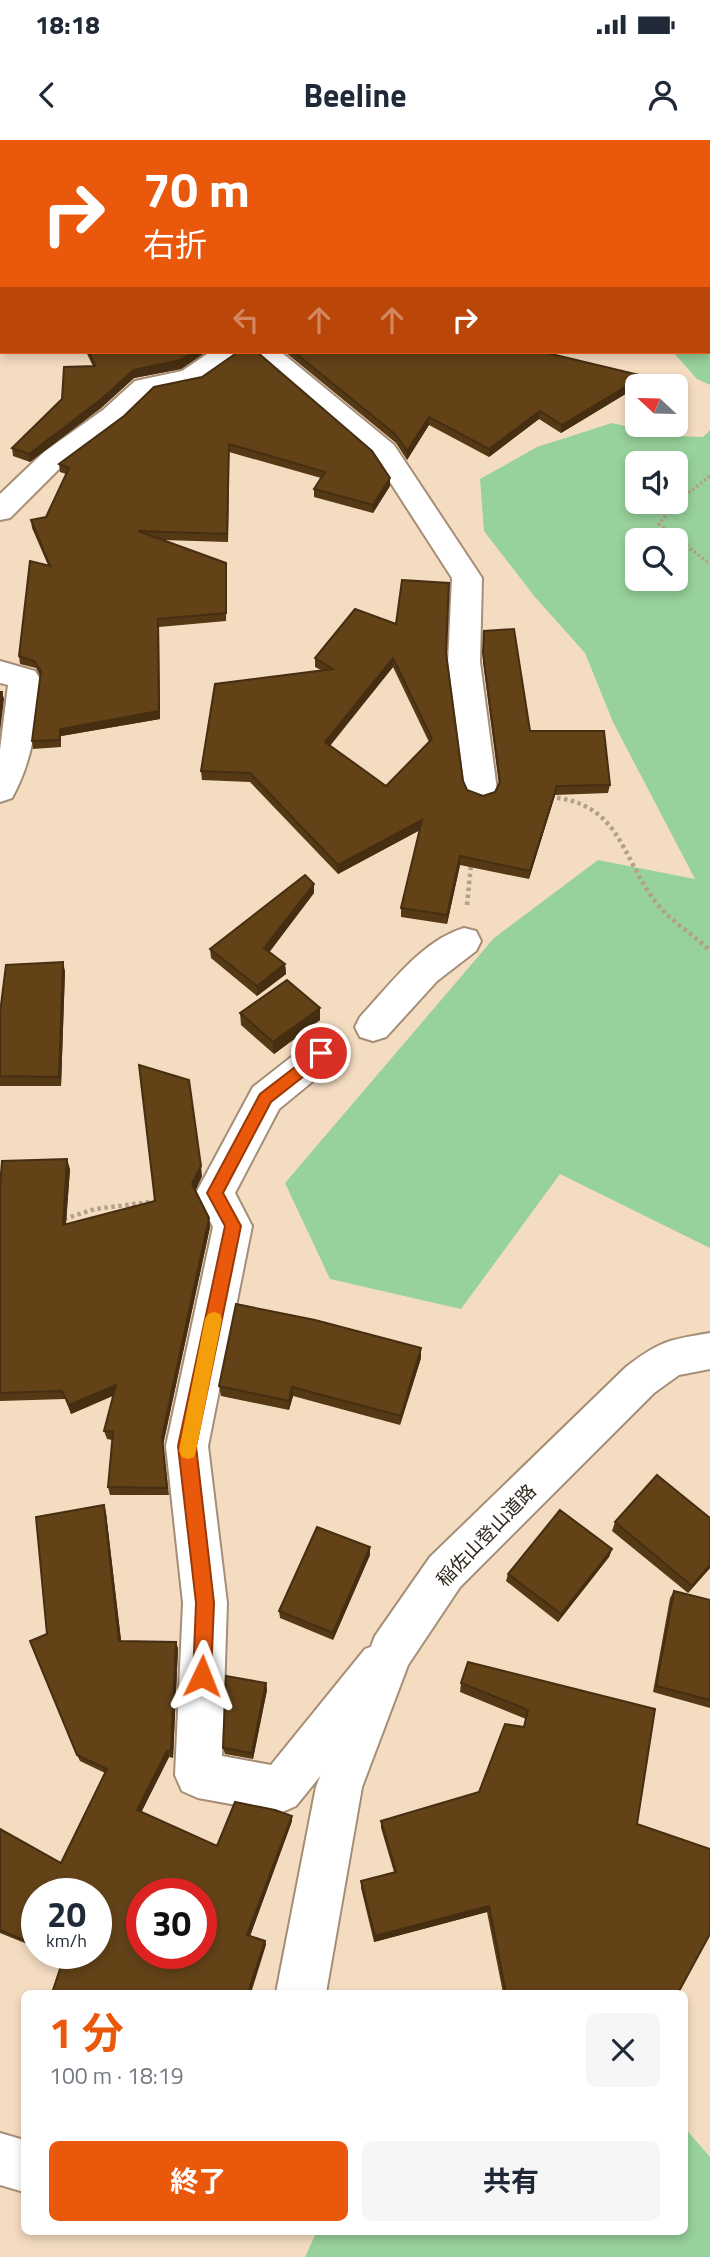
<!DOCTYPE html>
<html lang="ja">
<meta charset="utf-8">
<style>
:root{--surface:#fff;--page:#f6f6f7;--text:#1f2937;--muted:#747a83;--accent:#ea580c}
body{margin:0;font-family:"Titillium Web","Noto Sans JP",sans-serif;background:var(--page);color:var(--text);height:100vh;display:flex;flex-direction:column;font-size:26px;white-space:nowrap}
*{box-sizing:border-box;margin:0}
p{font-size:23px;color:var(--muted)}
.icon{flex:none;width:38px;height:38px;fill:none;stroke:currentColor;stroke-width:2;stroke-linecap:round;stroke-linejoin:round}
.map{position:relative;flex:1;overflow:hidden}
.panel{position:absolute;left:21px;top:1850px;width:667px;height:245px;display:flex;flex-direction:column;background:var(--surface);border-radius:10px;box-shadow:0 4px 10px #0003}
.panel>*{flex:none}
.guide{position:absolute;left:0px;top:0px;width:710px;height:214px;box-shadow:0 4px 10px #0003;background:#ea580c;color:#fff;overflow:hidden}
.needle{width:46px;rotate:292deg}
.buttons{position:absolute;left:625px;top:234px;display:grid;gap:14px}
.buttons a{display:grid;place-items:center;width:63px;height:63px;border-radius:10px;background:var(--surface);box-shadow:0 4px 10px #0003;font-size:35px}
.speed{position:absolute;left:21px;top:1738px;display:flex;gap:14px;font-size:35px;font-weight:700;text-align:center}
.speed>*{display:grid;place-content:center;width:91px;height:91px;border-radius:50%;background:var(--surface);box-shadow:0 4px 10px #0003;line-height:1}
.speed small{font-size:18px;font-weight:400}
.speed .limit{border:10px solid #d22;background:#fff;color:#111}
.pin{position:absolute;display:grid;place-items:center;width:60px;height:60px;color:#fff;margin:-30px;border:4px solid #fff;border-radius:50%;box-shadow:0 2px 7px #0007}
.me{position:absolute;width:77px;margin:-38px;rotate:2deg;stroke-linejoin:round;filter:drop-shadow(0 0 5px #0008)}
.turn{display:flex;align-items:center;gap:24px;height:147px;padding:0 28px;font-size:32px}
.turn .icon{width:91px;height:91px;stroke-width:2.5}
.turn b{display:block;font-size:49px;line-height:60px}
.lanes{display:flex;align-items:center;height:66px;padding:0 28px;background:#0003;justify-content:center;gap:35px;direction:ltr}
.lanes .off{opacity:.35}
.round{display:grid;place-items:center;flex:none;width:74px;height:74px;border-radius:10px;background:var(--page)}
.summary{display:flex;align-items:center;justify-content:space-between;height:119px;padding:0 28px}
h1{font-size:42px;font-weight:700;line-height:52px;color:var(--accent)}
.primary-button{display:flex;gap:14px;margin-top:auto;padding:14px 28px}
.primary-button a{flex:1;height:80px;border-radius:10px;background:var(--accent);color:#fff;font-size:28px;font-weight:700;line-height:80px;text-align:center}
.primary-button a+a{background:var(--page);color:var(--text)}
.status{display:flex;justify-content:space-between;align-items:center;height:49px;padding:0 35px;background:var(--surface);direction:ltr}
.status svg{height:19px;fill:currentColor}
header{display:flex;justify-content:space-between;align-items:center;height:91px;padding:0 28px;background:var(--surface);font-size:32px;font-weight:700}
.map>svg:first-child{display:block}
.green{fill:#97d19b;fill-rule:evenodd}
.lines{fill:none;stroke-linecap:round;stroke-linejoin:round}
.minor-casing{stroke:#a58e76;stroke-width:4}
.tertiary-casing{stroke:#a58e76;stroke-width:4}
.path-far1{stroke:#b3a08a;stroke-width:3.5;stroke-dasharray:2.5 2.5;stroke-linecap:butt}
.path{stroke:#b3a08a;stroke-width:4.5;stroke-dasharray:3.5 3.5;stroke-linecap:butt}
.minor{fill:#fff;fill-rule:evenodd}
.tertiary{fill:#fff;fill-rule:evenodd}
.wall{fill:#553915;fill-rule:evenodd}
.shaded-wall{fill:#452e11}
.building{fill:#634218;stroke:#452e11;stroke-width:2;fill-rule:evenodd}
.route{fill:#ea580c;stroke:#983908;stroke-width:2}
.slow{fill:#f59e0b}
.labels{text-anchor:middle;stroke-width:7;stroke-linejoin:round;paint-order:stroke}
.street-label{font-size:19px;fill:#32291f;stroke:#fff}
</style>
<div class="status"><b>18:18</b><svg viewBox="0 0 49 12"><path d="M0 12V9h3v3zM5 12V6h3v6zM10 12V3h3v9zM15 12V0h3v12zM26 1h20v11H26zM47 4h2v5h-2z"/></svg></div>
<header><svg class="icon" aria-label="back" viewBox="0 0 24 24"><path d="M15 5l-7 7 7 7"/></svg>Beeline<svg class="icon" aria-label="person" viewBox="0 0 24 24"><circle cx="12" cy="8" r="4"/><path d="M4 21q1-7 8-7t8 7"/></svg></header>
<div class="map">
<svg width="710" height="2117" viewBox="0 0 710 2117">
<rect width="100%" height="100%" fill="#f4dcc1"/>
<!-- green -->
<path class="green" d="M710 54V245L697 239 673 212H709Z
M612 283 668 296 703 297 710 290V1108L560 1034 461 1169 330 1139 285 1043 494 798 598 720 695 739 613 582 585 513 535 457 484 391 480 339 537 307ZM637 324H676V362H637ZM637 401H676V439H637Z
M684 1987 710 2017V2117H305L317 2091H684Z"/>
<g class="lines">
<!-- minor casing -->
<g class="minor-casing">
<path id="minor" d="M341 0H365L340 2Z
M210 212H241L237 218 201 243 154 253 123 282 64 324 10 378 0 380V354L44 312 103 270 135 241 182 231Z
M252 212H281L394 305 482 438 480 522 497 650 493 658 481 662 469 658 465 650 448 522 452 438 374 317Z
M0 521 35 531 40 539C37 582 33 620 12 658L0 662V610L8 545 0 543Z
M464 788 476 791 481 801 476 811 437 841 386 897 373 901 360 897 355 887 360 877C390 845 421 801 464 788Z
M322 898 335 903 340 913 335 923 279 969 235 1053 252 1086 208 1306 227 1463 222 1616 271 1625 365 1509 381 1503 397 1509 403 1525 397 1541 296 1666 280 1673 198 1658 182 1651 175 1635 183 1463 166 1306 213 1087 196 1053 253 947 309 903Z"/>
</g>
<!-- tertiary casing -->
<g class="tertiary-casing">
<path id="tertiary" d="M710 1193V1229L679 1235 654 1253 460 1447 408 1525 362 1647 326 1853H276L316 1647 375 1496 430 1417 626 1227C660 1201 668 1200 710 1193Z
M0 1993 24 2000V2052L0 2045Z"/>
</g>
<!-- path-far1 -->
<path class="path-far1" d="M235 0 244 2
M710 336 674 364 659 384 710 424"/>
<!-- path -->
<path class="path" d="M550 657C619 663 620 713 654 760 669 781 693 793 710 811
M467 765 471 725
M64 1079 95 1069 158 1061"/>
<!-- minor -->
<use href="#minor" class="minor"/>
<!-- tertiary -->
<use href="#tertiary" class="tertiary"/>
</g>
<!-- wall -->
<path class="wall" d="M86 212H206L181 229 134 238 101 268 30 322 13 316 12 308 62 259 93 226Z
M285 212H543L643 236 642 244 561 293 539 279 489 317 429 285 407 320 396 303Z
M202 237 390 338V346L373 373 314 357V349L321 338 229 312 228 402 162 400 227 431 226 481 159 487 160 579 61 596V607L33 609 32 601 40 536 36 528 20 524 19 516 48 425 32 388 31 380 46 377 66 334 60 332 59 324Z
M483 500 530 591 610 645 608 653 555 655 529 739 460 725 447 784 401 777V768L420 690 338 734 250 642 202 640 201 631 321 530 315 527V518L446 513 463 641 467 650 483 656 495 652 499 645 483 522ZM393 527 429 602 386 646 330 606Z
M314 753 269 812 285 824 286 834 257 856 211 818 210 809Z
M65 831 61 946H0V873Z
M240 873 320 880 274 914 241 885Z
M70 1029 66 1084 155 1061 202 1036 195 1051 209 1078 210 1087 163 1305 169 1355H110L108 1347 112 1300 107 1299 104 1291 113 1256 71 1274 65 1259 0 1261V1046Z
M421 1218 400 1285 293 1256 289 1270 221 1256 219 1246Z
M104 1365 106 1373 121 1501 178 1508 173 1618 169 1617 141 1672 217 1706 292 1681 250 1796 265 1801 266 1805 63 1819 49 1813H96L37 1754V1808L0 1793V1689L61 1723 105 1633 80 1621 77 1615 47 1494Z
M615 1382 710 1428 688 1453 612 1391Z
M612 1409 609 1417 558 1482 506 1441 508 1434Z
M370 1415 333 1500 280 1478 279 1471Z
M674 1451 710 1460V1568L653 1552 670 1458Z
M266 1543 267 1550 253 1619 225 1614 223 1608Z
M461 1543 655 1569 637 1684 678 1853H503L487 1772 374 1802 361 1748V1741L394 1732 381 1688V1681L479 1652 524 1587 526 1579 460 1552Z"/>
<!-- shaded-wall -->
<path class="shaded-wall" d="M193 212H206L181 229 134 238 101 268 30 322 29 314 134 230Z
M643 236 642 244 561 293 562 285Z
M540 271 539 279 489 317V309Z
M429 277V285L407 320V311Z
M229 304V312L228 402 227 394Z
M390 338V346L373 373V365Z
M158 479 160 579 61 596V607L60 589Z
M393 518V527L325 611V602Z
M2 552 4 559 0 592V572Z
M557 646 555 655 529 739 530 731Z
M422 680V689L338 734V725Z
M460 716V725L447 784V775Z
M314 744V753L265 818 264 808Z
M63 822 65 831 61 946 59 937Z
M285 824 286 834 257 856V846Z
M320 868V880L274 914 273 902Z
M67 1019 70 1029 65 1095 63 1085Z
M201 1026 202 1036 194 1054 192 1044Z
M209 1078 210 1087 163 1305 169 1355 162 1297Z
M421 1208V1218L400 1285 401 1276Z
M116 1245 118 1253 71 1274 69 1265Z
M292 1247 293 1256 289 1270V1261Z
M104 1365 106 1373 122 1508 119 1501Z
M370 1407V1415L333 1500V1493Z
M612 1409 609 1417 558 1482 561 1474Z
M710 1425V1428L688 1453 692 1446Z
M176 1502 178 1508 173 1618 171 1612Z
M266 1543 267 1550 253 1619 252 1613Z
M167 1611 169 1617 140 1675 137 1670Z
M292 1676V1681L249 1799 247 1795Z
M489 1766 487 1772 374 1802 375 1796Z
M265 1801 266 1805 251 1853H248Z"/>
<!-- building -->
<path class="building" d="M86 0H235L244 2H85Z
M89 212H193L180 220 134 230 100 260 29 314 12 308 62 259 64 227 95 226Z
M238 212H257L372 311 390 338 373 365 314 349 325 332 229 304 227 394 138 391 226 423V473L158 479 159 571 60 589V600L32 601 41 531 34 521 19 516 30 421 50 426 31 380 46 377 69 328 59 324 124 276 154 247 202 237Z
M294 212H543L643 236 562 285 540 271 489 309 429 277 407 311 396 295Z
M402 440 449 443 446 513 463 641 467 650 483 656 495 652 500 642 483 513 484 491 514 489 530 591H604L610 645 557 646 530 731 460 716 447 775 401 768 422 680 338 725 250 633 201 631 215 544 333 529 315 518 355 469 396 484ZM393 518 432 599 386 646 325 602Z
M0 552H2L0 572Z
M305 735 314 744 264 808 285 824 257 846 210 809Z
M63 822 59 937 0 936V873L6 825Z
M287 840 320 868 273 902 240 873Z
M139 925 189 940 201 1026 192 1044 209 1078 162 1297 167 1348 108 1347 113 1292 104 1291 116 1245 69 1265 62 1251 0 1253V1046L2 1021 67 1019 63 1085 155 1061Z
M236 1164 315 1180 421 1208 401 1276 292 1247 289 1261 219 1246Z
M657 1335 710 1378V1425L692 1446 615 1382Z
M104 1365 119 1501 176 1502 171 1612 167 1611 137 1670 217 1706 235 1662 275 1670 292 1676 247 1795 265 1801 248 1853H52L64 1817 55 1813H96V1754H37V1806L0 1790V1689L61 1723 107 1629 77 1615 30 1501 47 1494 36 1377ZM142 1754H201V1813H142Z
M560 1370 612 1409 561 1474 508 1434Z
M317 1387 370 1407 333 1493 279 1471Z
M674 1451 710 1460V1560L656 1546Z
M468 1522 655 1569 637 1684 710 1709V1794L678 1853H506L489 1766 375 1796 361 1741 396 1732 381 1681 479 1652 505 1584 524 1587 528 1570 461 1543Z
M226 1536 266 1543 252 1613 223 1608Z"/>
<!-- route -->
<path class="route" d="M321 907 327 909 329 913 327 918 271 962 223 1053 241 1086 196 1306 214 1463 211 1536 209 1543 202 1546 196 1543 193 1536 196 1463 178 1306 225 1086 207 1053 260 954Z"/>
<!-- slow -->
<path class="slow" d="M214 1172 220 1174 222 1179 196 1311 194 1317 188 1319 182 1317 179 1311 205 1179 208 1174Z"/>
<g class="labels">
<!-- street labels -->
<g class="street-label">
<text transform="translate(486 1395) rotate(-46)" y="7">稲佐山登山道路</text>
</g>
</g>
</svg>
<div class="buttons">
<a><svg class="needle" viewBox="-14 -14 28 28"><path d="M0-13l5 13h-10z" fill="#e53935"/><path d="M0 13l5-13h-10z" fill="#747a83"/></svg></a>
<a><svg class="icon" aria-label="sound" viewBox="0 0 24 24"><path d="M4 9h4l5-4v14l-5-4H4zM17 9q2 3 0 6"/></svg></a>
<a><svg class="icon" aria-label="search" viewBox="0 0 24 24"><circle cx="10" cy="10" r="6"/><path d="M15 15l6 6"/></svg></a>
</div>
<div class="speed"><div>20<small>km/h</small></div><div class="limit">30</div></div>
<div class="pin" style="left:321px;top:913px;background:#d93025"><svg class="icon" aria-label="arrive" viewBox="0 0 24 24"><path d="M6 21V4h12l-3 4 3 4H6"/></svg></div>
<svg class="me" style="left:202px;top:1536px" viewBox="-20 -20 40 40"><path d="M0-17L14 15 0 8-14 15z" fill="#ea580c" stroke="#fff" stroke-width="4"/></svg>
<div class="guide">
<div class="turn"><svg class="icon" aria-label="right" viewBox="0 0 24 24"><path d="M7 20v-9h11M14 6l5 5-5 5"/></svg><div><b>70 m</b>右折</div></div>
<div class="lanes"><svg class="icon off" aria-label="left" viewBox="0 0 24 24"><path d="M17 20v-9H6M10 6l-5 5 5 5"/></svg><svg class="icon off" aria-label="ahead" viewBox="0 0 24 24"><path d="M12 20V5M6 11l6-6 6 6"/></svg><svg class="icon off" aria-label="ahead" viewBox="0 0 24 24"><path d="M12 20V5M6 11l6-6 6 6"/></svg><svg class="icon" aria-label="right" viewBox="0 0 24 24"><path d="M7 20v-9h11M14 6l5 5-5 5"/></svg></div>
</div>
<section class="panel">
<div class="summary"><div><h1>1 分</h1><p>100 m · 18:19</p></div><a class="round"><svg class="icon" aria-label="close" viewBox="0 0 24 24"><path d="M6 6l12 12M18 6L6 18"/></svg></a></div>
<div class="primary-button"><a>終了</a><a>共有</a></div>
</section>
</div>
